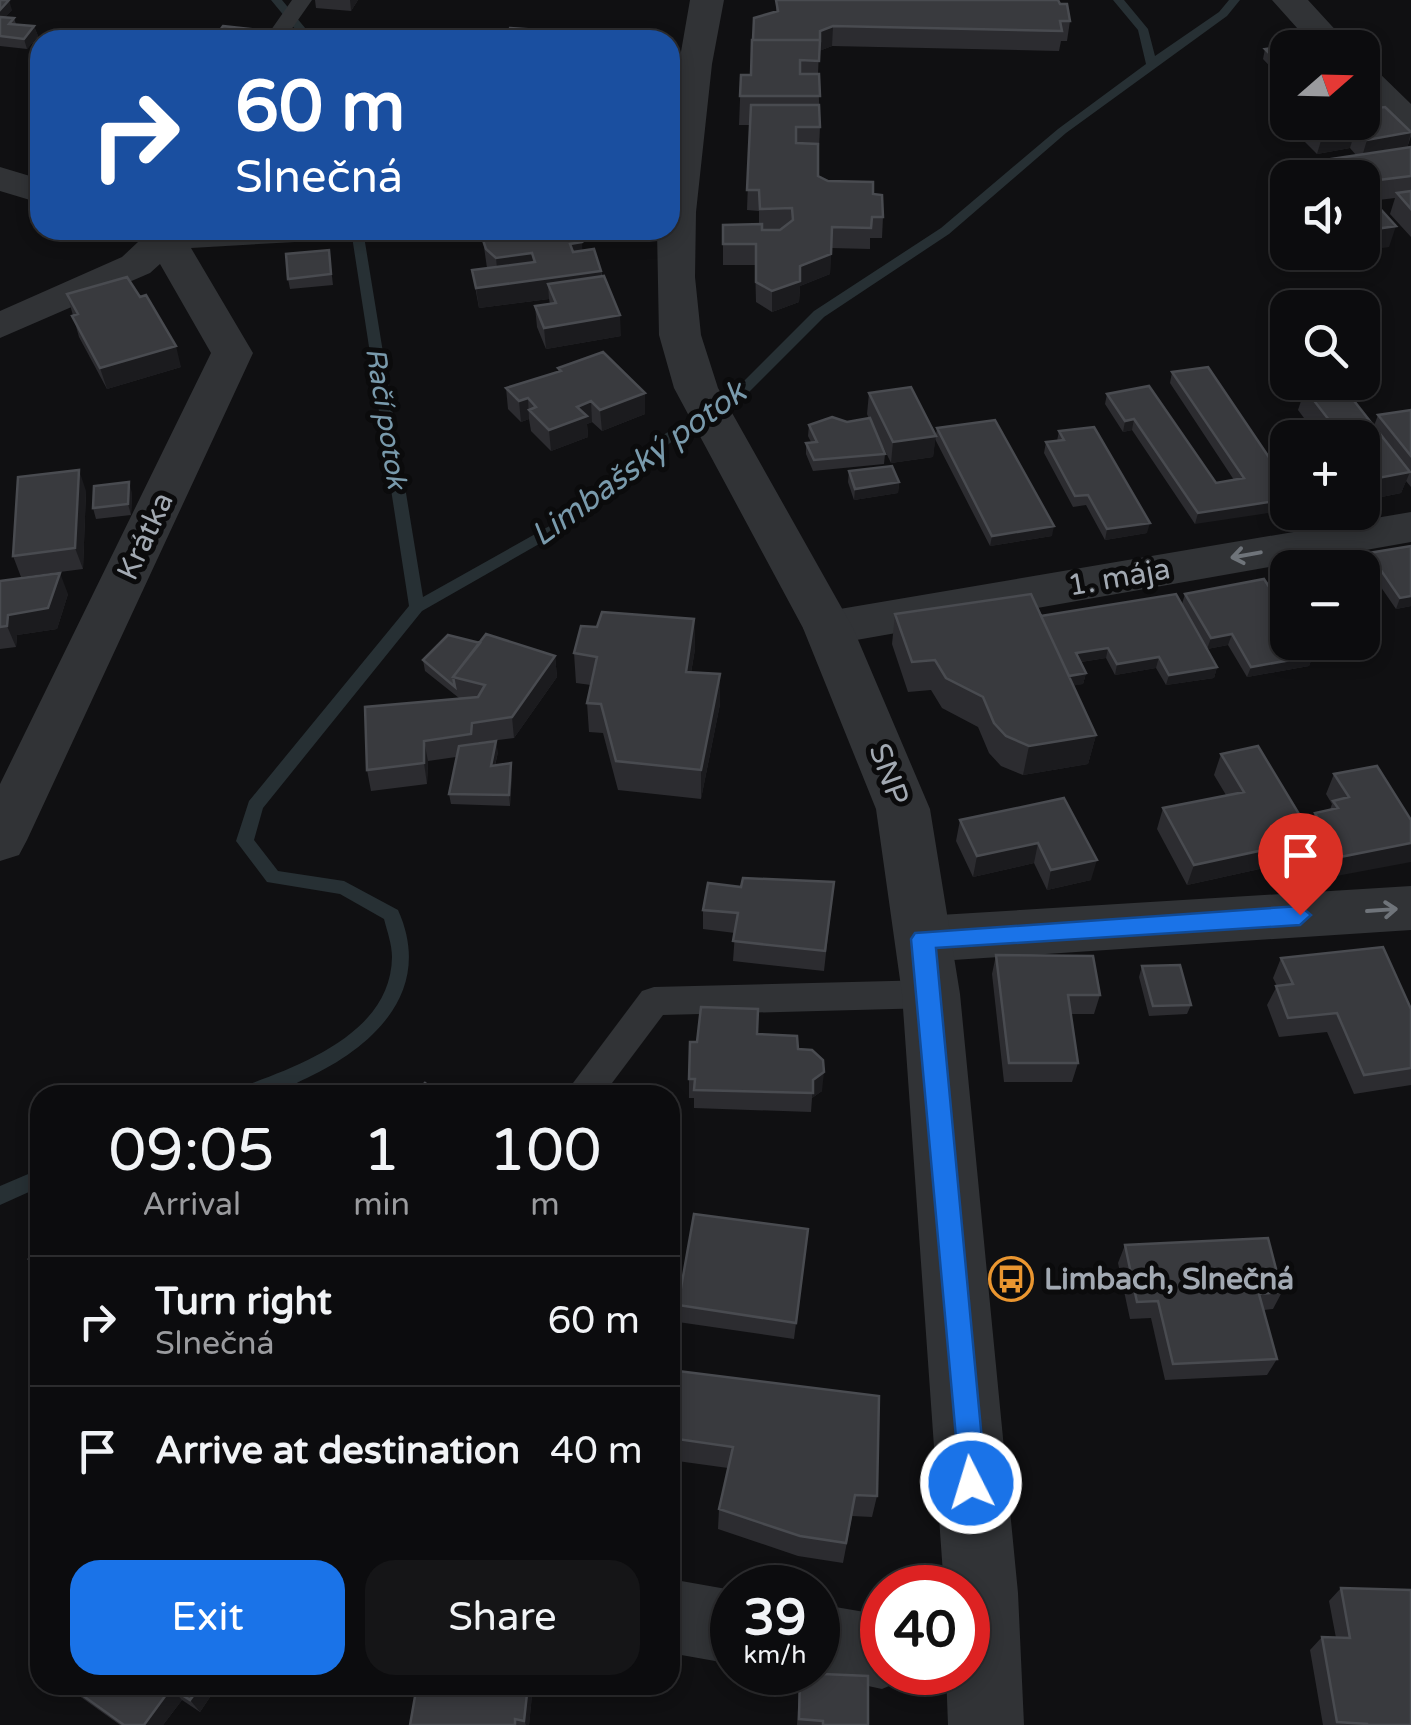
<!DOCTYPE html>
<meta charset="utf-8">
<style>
:root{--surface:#0c0c0e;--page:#151517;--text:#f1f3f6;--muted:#9a9b9e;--line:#2c2c2e;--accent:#1a73e8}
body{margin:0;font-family:"Varela Round",sans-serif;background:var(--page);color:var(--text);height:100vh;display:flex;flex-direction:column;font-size:38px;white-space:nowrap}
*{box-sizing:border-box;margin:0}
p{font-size:32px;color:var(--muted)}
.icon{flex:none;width:55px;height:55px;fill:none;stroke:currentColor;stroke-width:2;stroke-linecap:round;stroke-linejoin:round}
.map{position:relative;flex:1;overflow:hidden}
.sheet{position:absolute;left:30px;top:1085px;width:650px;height:610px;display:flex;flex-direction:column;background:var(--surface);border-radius:30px;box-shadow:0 5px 15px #0003,0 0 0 2px var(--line)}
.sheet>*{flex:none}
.guide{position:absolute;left:30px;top:30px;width:650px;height:210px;border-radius:30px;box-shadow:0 5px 15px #0003,0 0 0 2px var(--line);background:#1a4fa0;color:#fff;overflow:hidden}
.needle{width:65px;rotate:70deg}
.fabs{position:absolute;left:1270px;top:30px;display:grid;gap:20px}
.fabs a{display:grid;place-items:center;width:110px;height:110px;border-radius:20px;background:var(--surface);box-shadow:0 5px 15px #0003,0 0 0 2px var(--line);font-size:50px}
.speed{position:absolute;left:710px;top:1565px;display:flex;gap:20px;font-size:50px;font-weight:700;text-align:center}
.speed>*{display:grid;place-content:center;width:130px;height:130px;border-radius:50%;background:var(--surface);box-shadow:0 5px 15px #0003,0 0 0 2px var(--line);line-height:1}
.speed small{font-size:25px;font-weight:400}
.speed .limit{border:15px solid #d22;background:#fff;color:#111}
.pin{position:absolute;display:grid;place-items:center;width:85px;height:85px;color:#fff;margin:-102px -42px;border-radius:50% 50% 50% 0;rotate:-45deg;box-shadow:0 0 10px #0007}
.pin .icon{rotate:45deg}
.me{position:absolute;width:110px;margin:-55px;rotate:355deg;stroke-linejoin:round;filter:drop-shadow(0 0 8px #0008)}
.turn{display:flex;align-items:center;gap:35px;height:210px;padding:0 40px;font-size:45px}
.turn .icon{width:130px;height:130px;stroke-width:2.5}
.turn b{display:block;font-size:70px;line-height:85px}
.eta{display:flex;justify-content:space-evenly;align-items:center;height:170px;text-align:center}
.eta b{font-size:60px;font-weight:600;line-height:70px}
.button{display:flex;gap:20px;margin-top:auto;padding:20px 40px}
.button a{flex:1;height:115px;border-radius:30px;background:var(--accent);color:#fff;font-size:40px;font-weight:600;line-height:115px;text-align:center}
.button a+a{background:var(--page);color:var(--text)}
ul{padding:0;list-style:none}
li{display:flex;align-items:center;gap:30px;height:130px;padding:0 40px;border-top:2px solid var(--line)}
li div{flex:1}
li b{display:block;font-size:38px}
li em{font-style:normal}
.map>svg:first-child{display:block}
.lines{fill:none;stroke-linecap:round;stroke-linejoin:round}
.stream{fill:#273034;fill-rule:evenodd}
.service{fill:#313336;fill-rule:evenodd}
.minor{fill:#313336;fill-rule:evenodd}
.tertiary{fill:#313336;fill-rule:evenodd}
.wall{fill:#2c2c30}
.shaded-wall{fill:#1b1b1e}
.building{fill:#393a3e;stroke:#494b50;stroke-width:2.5}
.oneway{stroke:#6f747a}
.route{fill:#1a73e8;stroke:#114b97;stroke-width:2.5}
.labels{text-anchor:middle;stroke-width:10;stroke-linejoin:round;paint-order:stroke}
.far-water-label{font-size:28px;font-style:italic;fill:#799aac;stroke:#0b0b0c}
.street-label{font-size:30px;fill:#a2a9b2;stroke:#0b0b0c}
.poi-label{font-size:30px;font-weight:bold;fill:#a2a9b2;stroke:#0b0b0c;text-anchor:start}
.water-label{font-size:32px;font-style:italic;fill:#799aac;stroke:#0b0b0c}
</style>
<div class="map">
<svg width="1411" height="1725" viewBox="0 0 1411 1725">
<rect width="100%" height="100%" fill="#101012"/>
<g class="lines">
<!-- stream -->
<path class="stream" d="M271 0H282L315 40H304Z
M1113 0H1124L1148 29 1155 56 1219 12 1229 0H1240L1227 16 1066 133 949 234 824 317 745 396 670 443 581 520 422 611 263 808 254 840 278 871 344 881 398 910C434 990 375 1046 307 1078 294 1084 278 1093 264 1095 254 1096 243 1095 233 1095L236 1089C296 1067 391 1035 392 957 392 944 387 931 384 919L340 894 267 882 236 841 249 801 409 606 351 230H363L423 597 571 514 660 437 735 390 814 311 941 228 1058 129 1146 64 1138 30Z
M40 1169V1187L0 1205V1186Z"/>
<!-- service -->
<path class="service" d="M292 0H312L284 40H264Z
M931 980 943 984 948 994 943 1004 931 1008 663 1015 603 1095H564L642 991 654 987Z"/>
<!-- minor -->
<path class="minor" d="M1272 0H1308L1352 48H1315Z
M1362 65 1374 68 1411 104V136L1398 133 1362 96Z
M0 167 40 179V203L0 191Z
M123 230H315L309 238 295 242 191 248 253 353 27 840 19 855 0 861V784L211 353 160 264 150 273 0 338V311L122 257 138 242Z
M1411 512V542L828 645 811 640 803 628 811 616 828 611Z
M1411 886V930L923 962 903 955 895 939 903 923 923 916Z
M670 1579 732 1590V1664L670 1653Z
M818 1604 882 1615V1672H911L908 1678 882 1689 804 1672H818Z"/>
<!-- tertiary -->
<path class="tertiary" d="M690 0H724L712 64 696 212 695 277 701 335 718 388 853 628 930 809 960 994 1018 1593 1024 1725H948L946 1672H968V1588H944L902 994 876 809 803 628 674 388 659 335 657 230H670V115Z"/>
</g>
<!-- wall -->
<path class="wall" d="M0 0 12 10 5 17 14 18 16 24 34 26 38 36 27 49 0 46Z
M315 0H358L351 11 316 8Z
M776 0 1070 21 1067 41H1061L1059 51 832 46 819 51 818 74 820 127 819 148H818V176L828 181 873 194 883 217 882 238H870V249L831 248 830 274 800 286 799 302 772 312 756 302 755 265H723V225L759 224V211L747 210 750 125H739L741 75H751L776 11Z
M1288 48V106L1277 108 1270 101 1275 81 1283 80 1263 59 1265 49Z
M1374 96 1370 109 1411 136 1407 148 1411 147V237L1390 214 1395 198 1362 202V178H1288L1292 165 1356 155 1350 148 1317 154 1301 138 1306 122H1362Z
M483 240 582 251 601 271 621 336 546 349 537 327 535 306 550 304 549 299 479 308 472 270 487 268Z
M329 250 333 285 290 289 288 279Z
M67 294 140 297 181 367 107 389 79 337Z
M558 368 645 393V414L602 431 592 422 587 424 588 437 551 451 531 431 529 419 521 422 508 409 506 388 558 372Z
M1172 372 1281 475 1195 524 1132 430 1123 432 1105 404 1107 394 1216 483 1234 480 1170 383Z
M1305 389 1374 426 1378 415 1411 410V487L1406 481 1401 493 1362 501V438H1319L1298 410Z
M869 393 936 435 937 428 1052 536 990 546 935 439 933 457 891 463 876 432 885 454 884 464 813 471 806 454V443L811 442 808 436 809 425 869 419 867 414Z
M1059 431 1147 533 1105 540 1086 505 1073 507 1044 453 1046 442 1057 441Z
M849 471 899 482 898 493 854 500 848 482Z
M86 491 83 569 21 577 13 556Z
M132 493 131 515 96 519 93 508Z
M1369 553 1411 606 1396 609 1365 564Z
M1273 567 1288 568V642H1362L1377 624 1368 645 1313 655 1309 666 1247 677 1228 645 1207 649 1217 667 1214 678 1166 685 1156 668 1115 675 1106 658 1081 662 1086 673 1083 684 1073 685 1096 735 1088 764 1023 775 1001 766 989 753 978 727 942 708 931 690 908 692 892 644 895 614 1041 616 1182 604 1185 594 1267 584Z
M0 581 68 594 57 629 17 635 16 647 0 649Z
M694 619 695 649 691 673 720 674V704L701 799 618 790 603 733 589 732 587 703 591 685 576 683 574 653 597 627Z
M480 643 555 656 557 677 514 738 475 743 498 752 495 766 512 774 510 806 451 804 449 794 456 757 428 761 427 784 371 791 367 770 459 698 425 671 423 660Z
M1221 754 1308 829 1315 813 1330 810 1332 804 1326 794 1334 774 1411 820 1331 877 1312 843 1305 859 1187 885 1157 829 1163 808 1226 795 1214 775Z
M1064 798 1091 880 1047 890 1034 863 973 877 956 841 960 820Z
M834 882 824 971 733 961 735 933 703 929V910L741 887Z
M996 955 1100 995 1094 1014H1071L1078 1063 1072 1082H1004L992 974Z
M1281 958 1411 1009V1085L1354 1094 1327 1032 1279 1037 1267 1005 1277 986 1273 978Z
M1142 966 1191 1005 1187 1014 1149 1016 1139 977Z
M757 1034 798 1049 822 1091 812 1098 811 1112 694 1108V1098H689V1079L697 1042Z
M808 1229 794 1339 678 1322V1305Z
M1125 1245 1282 1292 1273 1309 1264 1310 1277 1359 1267 1375 1165 1380 1151 1318 1130 1319 1118 1263Z
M40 1246V1276L29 1259Z
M670 1370 877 1496 872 1517 852 1516 843 1563 798 1556 718 1529 719 1509 728 1468 670 1460Z
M1341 1588 1411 1725H1323L1310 1650 1322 1637 1336 1638 1329 1601Z
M800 1673 868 1725H797Z
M64 1685H218L200 1712 182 1700 163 1725H120Z
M533 1685 529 1725H410Z"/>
<!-- shaded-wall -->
<path class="shaded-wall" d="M9 0 12 10 0 23V10Z
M350 0H358L351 11Z
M34 26 38 36 27 49 24 39Z
M833 26 832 46 819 51 820 31Z
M250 29 251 40H241Z
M1288 87V106L1277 108 1282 88Z
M1374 96 1368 116 1362 117V98Z
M1356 128 1350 148 1317 154 1323 134Z
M1411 132 1406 153 1361 160 1367 140Z
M1396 226 1389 247 1362 251V231Z
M582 242 583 263 571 264 570 244Z
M1321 252H1350L1320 257Z
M532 253 534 274 498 279 496 258Z
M831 254 830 274 800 286 799 302 772 312V291L800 266Z
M601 271 602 292 548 284 549 299 479 308 476 288Z
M620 315 621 336 546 349 544 328Z
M176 346 181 367 107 389 100 368Z
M645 393V414L602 431 600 410Z
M528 398 529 419 521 422 519 401Z
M591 401 592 422 587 424 588 437 551 451 549 430 577 407Z
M1134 419 1132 430 1123 432 1125 421Z
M936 436 933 457 891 463 893 442Z
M79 470 86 491 83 569 75 548Z
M1410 472 1401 493 1362 501V481Z
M129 482 132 493 131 515 128 504Z
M899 482 898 493 854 500 855 489Z
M1288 499V510L1195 524 1198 513Z
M1150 523 1147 533 1105 540 1107 529Z
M1054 526 1052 536 990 546 992 536Z
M60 573 68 594 57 629 17 635 16 647 7 626 8 615Z
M1411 596V606L1396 609 1400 598Z
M694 619 695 649 686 702V672Z
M1377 624 1368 645 1310 656 1315 642H1362V627Z
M1232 634 1228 645 1207 649 1211 638Z
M1108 648 1106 658 1074 663 1076 653Z
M555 656 557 677 514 738 512 717Z
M1313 656 1309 666 1247 677 1251 667Z
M1159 657 1156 668 1115 675 1117 664Z
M1217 667 1214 678 1166 685 1169 675Z
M1086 673 1083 684 1053 689 1055 678Z
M720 674V704L701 799V770Z
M1096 735 1088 764 1023 775 1029 746Z
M424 741 428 761 427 784 424 763Z
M496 741 498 752 492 777 491 766Z
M511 763 512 774 510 806 509 795Z
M1314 839 1305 859 1187 885 1194 865Z
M1038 843 1034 863 973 877 977 856Z
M1411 843V862L1331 877 1340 857Z
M1097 860 1091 880 1047 890 1051 870Z
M824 1072 822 1091 812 1098 813 1080Z
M201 1685H218L200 1712 190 1700Z
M528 1685H533L529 1725H526L524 1721Z
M171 1688 182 1700 163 1725H144Z"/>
<!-- building -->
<path class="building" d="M0 0H9L0 10Z
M776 0H1058L1060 4H1067L1070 21H1060L1062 31 833 26 820 31V42V40H753L754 18 778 11Z
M0 17 14 18 9 24 34 26 24 39 0 36Z
M223 26 250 29 241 40H213Z
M510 28 611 35 610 40H505Z
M752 40H820L819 61 800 60V74H819L820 96H740L741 75H751Z
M1312 42 1317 48H1288L1287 71 1265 49Z
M1288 79V87L1282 88 1275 81Z
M1362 85 1374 96 1362 98Z
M751 105H819L820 127H796V143L818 144V176L828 181 873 182V194L882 195 883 217H872L871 228 832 227 831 254 800 266V281L772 291 756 282V244H723V225L762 224V230H780L793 220 792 208 760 209 759 190H747Z
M1385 107 1411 132 1367 140 1356 128 1323 134 1312 122H1362V110Z
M1411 147V176L1362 182V178H1303L1292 165Z
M1411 191V209L1397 193Z
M1375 203 1396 226 1362 231V205Z
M488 230H578L582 242 570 244 573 252 594 249 601 271 476 288 472 270 535 262 532 253 496 258 486 249 483 240Z
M329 250 331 274 288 279 286 254Z
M604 276 620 315 544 328 535 306 556 303 548 284Z
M127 277 140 297 146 295 176 346 100 368 72 316 78 314 67 294Z
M603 352 645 393 600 410 591 401 577 407 587 416 549 430 529 410 536 407 528 398 519 401 506 388 561 371 558 368Z
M1208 367 1281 475 1288 474V499L1198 513 1134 419 1125 421 1107 394 1149 386 1216 483 1244 478 1172 372Z
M1340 383 1410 472 1362 481V438H1343L1305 389Z
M911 387 936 436 893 442 869 393Z
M1411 410V456L1378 415Z
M832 417 847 422 870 418 885 454 814 460 806 443 817 442 809 425Z
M995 420 1054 526 992 536 937 428Z
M1094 427 1150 523 1107 529 1088 495 1075 496 1046 442 1064 440 1059 431Z
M892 466 899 482 855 489 849 471Z
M79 470 75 548 13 556 18 477Z
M129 482 128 504 93 508 94 486Z
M1411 546V596L1400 598 1369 553Z
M1331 557 1338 568H1288V590L1273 567Z
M60 573 48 608 8 615 7 626 0 627V581Z
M1264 579 1288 616V642H1304L1313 656 1251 667 1232 634 1211 638 1185 594Z
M1031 594 1096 735 1029 746 1006 736 994 723 983 697 946 678 935 660 912 662 895 614Z
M1176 594 1217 667 1169 675 1159 657 1117 664 1108 648 1076 653 1086 673 1069 676 1041 616Z
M1362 604 1377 624 1362 627Z
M602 612 694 619 686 672 720 674 701 770 616 761 601 704 587 703 597 657 574 653 581 626 597 627Z
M486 634 555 656 512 717 472 723 471 734 424 741V763L367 770 365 707 478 697 485 685 453 677Z
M448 635 480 643 453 677 455 687 423 660Z
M496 741 491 766 511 763 509 795 449 794 459 746Z
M1258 746 1314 839 1194 865 1163 808 1244 792 1221 754Z
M1377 766 1411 820V843L1340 857 1315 813 1338 808 1333 801 1349 797 1334 774Z
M1064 798 1097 860 1051 870 1038 843 977 856 960 820Z
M743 878 834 882 825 951 733 941 738 913 703 910 708 883 741 887Z
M1383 947 1411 1009V1068L1364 1075 1337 1013 1288 1018 1276 986 1293 984 1281 958Z
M996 955 1093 956 1100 995H1068L1078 1063H1009Z
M1180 965 1191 1005 1153 1006 1142 966Z
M701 1007 758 1009 757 1034 797 1036 798 1049 812 1050 823 1060 824 1072 813 1080V1093L694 1090 695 1079H689L690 1042H697Z
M425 1083 442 1095H393L402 1085 414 1094Z
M694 1214 808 1229 796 1323 678 1305Z
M1268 1238 1282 1292 1259 1294 1277 1359 1173 1364 1158 1301 1137 1302 1125 1245Z
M40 1246V1265L29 1259Z
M670 1370 879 1396 877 1496 855 1495 846 1543 800 1536 719 1509 733 1447 670 1438Z
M1341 1588 1411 1590V1725H1367V1724L1337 1722 1322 1637 1350 1638Z
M800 1673 868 1676V1725H823V1721L799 1719Z
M68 1685H201L190 1700 171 1688 144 1725H124Z
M417 1685H528L524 1721 515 1719V1725H410Z"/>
<!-- one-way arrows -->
<defs><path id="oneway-shaft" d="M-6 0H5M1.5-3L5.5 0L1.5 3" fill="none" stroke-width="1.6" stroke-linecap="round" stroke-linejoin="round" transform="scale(2.5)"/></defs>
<g class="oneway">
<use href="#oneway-shaft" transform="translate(1246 555) rotate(170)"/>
<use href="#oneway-shaft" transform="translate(1382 910) rotate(-4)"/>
</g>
<!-- route -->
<path class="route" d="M1300 906 1311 915 1300 925 936 948 986 1483 982 1493 971 1498 961 1493 911 939 915 933Z"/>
<!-- icons -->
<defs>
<g id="bus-ring" transform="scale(2.25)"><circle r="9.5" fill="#0b0b0c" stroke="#ea9630" stroke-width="1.5"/><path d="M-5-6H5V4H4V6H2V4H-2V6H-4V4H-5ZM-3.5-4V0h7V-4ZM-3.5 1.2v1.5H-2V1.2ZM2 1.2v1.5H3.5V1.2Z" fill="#ea9630"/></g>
</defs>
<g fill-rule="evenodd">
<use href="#bus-ring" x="1011" y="1279"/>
</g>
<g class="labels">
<!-- far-water labels -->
<g class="far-water-label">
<text transform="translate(387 418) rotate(81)" y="10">Račí potok</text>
</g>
<!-- street labels -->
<g class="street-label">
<text transform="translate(145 536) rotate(-65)" y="10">Krátka</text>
<text transform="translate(1119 577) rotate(-10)" y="10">1. mája</text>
<text transform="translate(889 774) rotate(70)" y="10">SNP</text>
</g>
<!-- poi labels -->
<g class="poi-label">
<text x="1044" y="1289">Limbach, Slnečná</text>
</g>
<!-- water labels -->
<g class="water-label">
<text transform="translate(638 463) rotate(-36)" y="11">Limbašský potok</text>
</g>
</g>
</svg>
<div class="fabs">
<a><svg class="needle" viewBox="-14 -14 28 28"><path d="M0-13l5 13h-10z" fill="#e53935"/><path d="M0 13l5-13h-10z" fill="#9a9b9e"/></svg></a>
<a><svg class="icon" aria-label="sound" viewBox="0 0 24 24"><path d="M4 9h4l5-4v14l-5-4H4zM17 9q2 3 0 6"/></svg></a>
<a><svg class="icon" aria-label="search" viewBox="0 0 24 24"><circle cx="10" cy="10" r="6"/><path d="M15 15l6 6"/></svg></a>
<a>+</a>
<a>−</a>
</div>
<div class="speed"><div>39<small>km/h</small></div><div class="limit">40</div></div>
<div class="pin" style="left:1300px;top:915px;background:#d93025"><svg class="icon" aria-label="arrive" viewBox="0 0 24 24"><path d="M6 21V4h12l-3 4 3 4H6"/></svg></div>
<svg class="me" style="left:971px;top:1483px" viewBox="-20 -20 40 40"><circle r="17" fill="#1a73e8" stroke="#fff" stroke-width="3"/><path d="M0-11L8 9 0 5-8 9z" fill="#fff"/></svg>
<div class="guide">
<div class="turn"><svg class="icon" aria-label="right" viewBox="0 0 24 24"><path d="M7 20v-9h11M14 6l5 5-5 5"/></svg><div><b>60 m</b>Slnečná</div></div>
</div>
<section class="sheet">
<div class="eta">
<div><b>09:05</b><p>Arrival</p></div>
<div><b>1</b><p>min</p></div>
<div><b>100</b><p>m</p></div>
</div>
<ul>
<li><svg class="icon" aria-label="right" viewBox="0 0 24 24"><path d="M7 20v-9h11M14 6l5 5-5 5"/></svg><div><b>Turn right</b><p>Slnečná</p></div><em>60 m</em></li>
<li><svg class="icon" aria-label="arrive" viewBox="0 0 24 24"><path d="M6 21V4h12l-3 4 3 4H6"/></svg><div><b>Arrive at destination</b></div><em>40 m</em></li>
</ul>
<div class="button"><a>Exit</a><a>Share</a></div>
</section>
</div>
